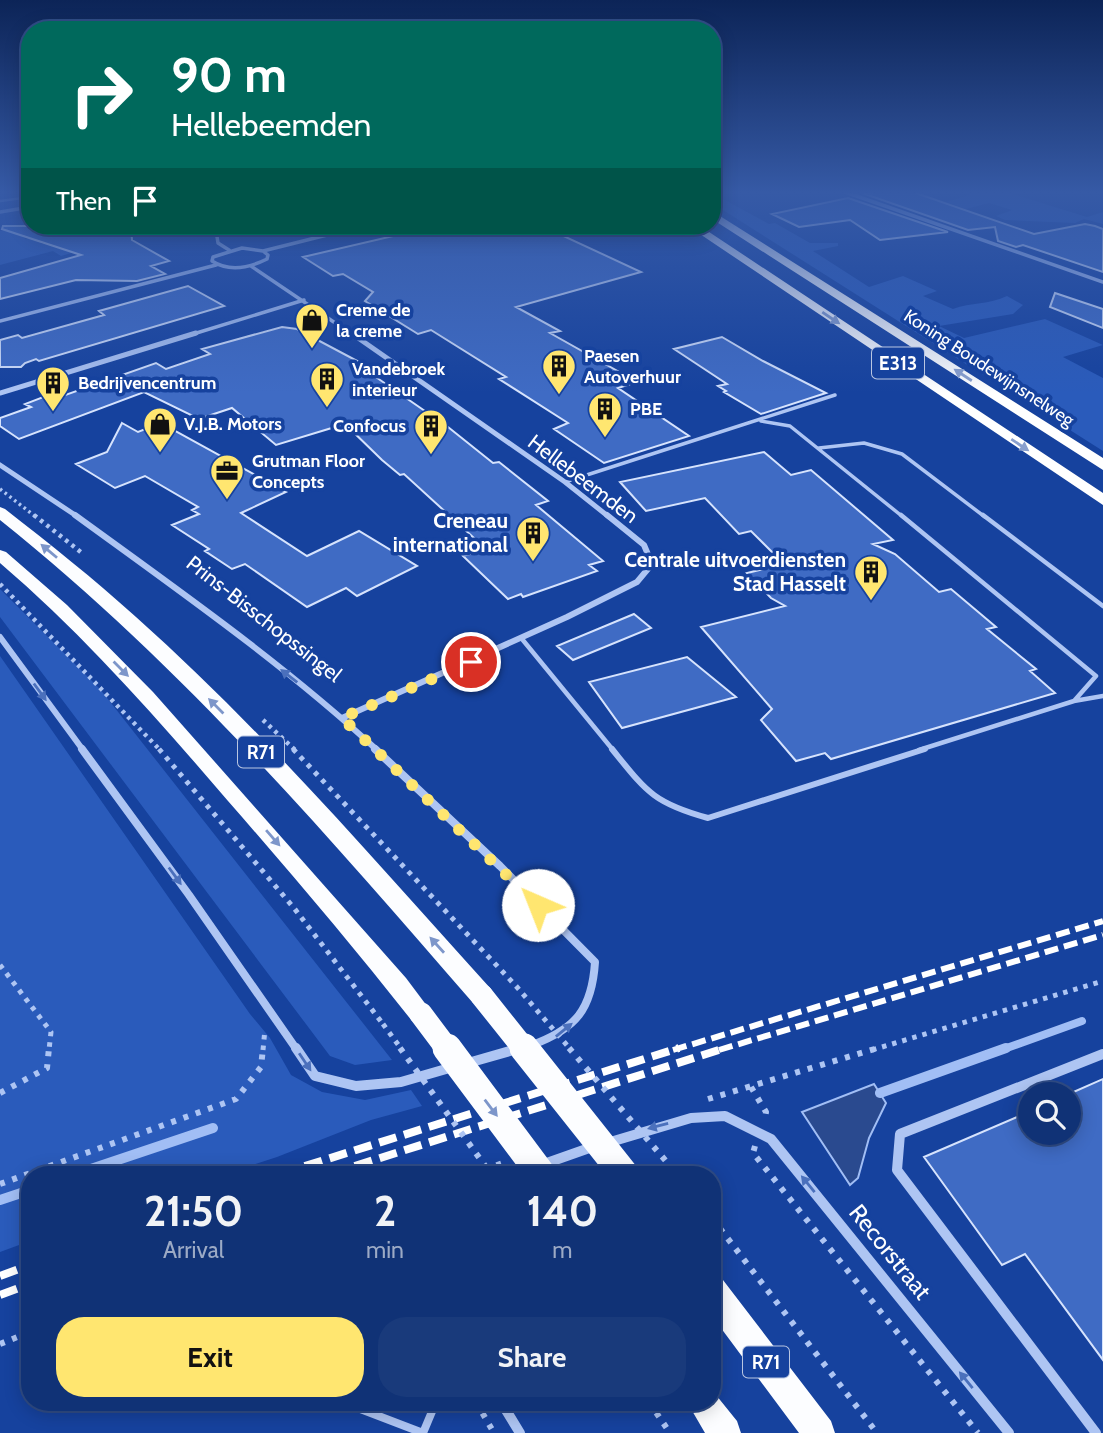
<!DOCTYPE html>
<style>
:root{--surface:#103276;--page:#193a7b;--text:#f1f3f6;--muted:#9caac5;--line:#304d88;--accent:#ffe670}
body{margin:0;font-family:Cabin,sans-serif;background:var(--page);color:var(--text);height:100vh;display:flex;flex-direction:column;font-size:26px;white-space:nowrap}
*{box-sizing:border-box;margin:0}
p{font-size:23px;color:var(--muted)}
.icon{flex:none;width:38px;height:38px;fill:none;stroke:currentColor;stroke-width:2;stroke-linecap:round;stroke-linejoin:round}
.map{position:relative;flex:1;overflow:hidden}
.side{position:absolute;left:21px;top:1166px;width:700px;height:245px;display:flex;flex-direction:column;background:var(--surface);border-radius:28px;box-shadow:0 4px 18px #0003,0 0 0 2px var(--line)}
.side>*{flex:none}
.hud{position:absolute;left:21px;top:21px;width:700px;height:214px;border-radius:28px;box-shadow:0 4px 18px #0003,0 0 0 2px var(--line);background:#00695c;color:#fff;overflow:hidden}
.controls{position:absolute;left:1018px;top:1082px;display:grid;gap:14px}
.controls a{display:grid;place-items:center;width:63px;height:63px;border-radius:50%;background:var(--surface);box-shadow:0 4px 18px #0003,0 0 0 2px var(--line);font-size:35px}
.pin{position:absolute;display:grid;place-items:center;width:60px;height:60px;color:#fff;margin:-30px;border:4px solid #fff;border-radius:50%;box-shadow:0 2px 7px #0007}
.me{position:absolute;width:77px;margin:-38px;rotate:316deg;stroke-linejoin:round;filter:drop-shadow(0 0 5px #0008)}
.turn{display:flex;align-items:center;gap:24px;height:147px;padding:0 35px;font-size:32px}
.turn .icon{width:91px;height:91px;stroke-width:2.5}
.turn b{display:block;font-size:49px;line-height:60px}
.then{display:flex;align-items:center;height:66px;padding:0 35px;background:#0003;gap:14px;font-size:26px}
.eta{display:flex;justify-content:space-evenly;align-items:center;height:119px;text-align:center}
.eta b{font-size:42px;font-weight:700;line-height:49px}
.button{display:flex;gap:14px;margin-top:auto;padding:14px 35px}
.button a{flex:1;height:80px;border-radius:28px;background:var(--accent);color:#111;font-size:28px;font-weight:700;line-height:80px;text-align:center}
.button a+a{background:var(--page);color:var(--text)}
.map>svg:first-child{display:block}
.green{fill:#2a5bbb}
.water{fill:#2a4a8f;stroke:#a1bef5;stroke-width:2}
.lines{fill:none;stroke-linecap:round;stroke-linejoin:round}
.stream-far1{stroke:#a1bef5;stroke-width:8}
.stream{stroke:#a1bef5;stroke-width:10}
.building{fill:#3f6bc4;stroke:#d6e3fd;stroke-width:2}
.path-far3{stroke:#aec5f3;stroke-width:3.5;stroke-dasharray:2.5 3.5;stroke-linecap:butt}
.path-far2{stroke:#aec5f3;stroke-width:4.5;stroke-dasharray:3.5 4.5;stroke-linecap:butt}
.path-far1{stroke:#aec5f3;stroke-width:5;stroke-dasharray:4.5 6;stroke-linecap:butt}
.path{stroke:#aec5f3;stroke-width:6;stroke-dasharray:5 8;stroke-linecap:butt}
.service-far4{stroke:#aec5f3;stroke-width:2.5}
.service-far3{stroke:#aec5f3;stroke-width:3.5}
.service-far2{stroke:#aec5f3;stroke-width:4.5}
.service-far1{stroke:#aec5f3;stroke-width:6}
.service{stroke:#aec5f3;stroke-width:8}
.minor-far4{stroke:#aec5f3;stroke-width:3.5}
.minor-far3{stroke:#aec5f3;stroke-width:5}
.minor-far2{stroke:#aec5f3;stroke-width:6}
.minor-far1{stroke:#aec5f3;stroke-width:8}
.minor{stroke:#aec5f3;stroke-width:10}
.trunk{fill:#fcfdff;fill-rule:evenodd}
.motorway{fill:#fff;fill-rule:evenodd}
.rail-far1{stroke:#fff;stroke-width:6;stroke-dasharray:14 6;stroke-linecap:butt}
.rail{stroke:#fff;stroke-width:8;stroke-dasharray:18 8;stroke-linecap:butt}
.path-bridge-far1{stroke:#aec5f3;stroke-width:5;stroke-dasharray:4.5 6;stroke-linecap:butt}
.path-bridge{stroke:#aec5f3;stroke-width:6;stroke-dasharray:5 8;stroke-linecap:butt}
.trunk-bridge-far1{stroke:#fcfdff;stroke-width:23}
.trunk-bridge{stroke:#fcfdff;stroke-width:29}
.oneway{fill:#8aa0ce}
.oneway2{fill:#7d96ca}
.oneway3{fill:#4b70bc}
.route{stroke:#ffe670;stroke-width:12;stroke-dasharray:0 21.6}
.labels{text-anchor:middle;stroke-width:7;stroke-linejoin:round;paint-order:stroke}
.far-poi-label{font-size:18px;font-weight:bold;fill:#fff;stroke:#16429e;text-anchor:start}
.far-street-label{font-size:18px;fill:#fff;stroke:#16429e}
.shield{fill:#16429e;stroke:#b9c6e2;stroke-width:2}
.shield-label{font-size:19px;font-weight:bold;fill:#fff}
.street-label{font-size:21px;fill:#fff;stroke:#16429e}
.poi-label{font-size:21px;font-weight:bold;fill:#fff;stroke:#16429e;text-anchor:end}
.near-street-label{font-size:24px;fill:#fff;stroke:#16429e}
</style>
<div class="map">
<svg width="1103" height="1433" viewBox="0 0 1103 1433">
<rect width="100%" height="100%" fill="#16429e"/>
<!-- green -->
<path class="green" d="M962 192H1006L1087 217 1103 212V224L1084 219 1075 223 1005 220 996 216 1012 210 989 203 966 209 946 202 970 195Z
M712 193 769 224 775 223 810 243H838V246L813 251 869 287 903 276 937 291 923 296 953 309C971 302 989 305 1007 296L1023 305 1013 314 939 326 964 338 1045 319 1103 345 1063 357 1103 378V451L712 203Z
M11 229 26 239 35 237 42 244 52 242 85 249 61 256 53 251 0 265V231Z
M0 589 100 689 392 1060 355 1065 330 1056 0 617Z
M0 656 250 1014 270 1038 291 1075 322 1092 365 1100 411 1090 422 1106 371 1120 277 1157 224 1174H30V1241L0 1252Z"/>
<!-- water -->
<path class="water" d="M874 1084 886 1103 869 1138 858 1178 850 1185 802 1112Z"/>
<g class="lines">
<!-- stream-far1 -->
<path class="stream-far1" d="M1001 1050 1082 1021"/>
<!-- stream -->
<path class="stream" d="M880 1093 1006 1048
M76 1174 213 1128
M0 1200 30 1190"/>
</g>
<!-- building -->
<path class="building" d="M875 192H913L1034 234 1085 224 1095 226 1103 229V272L1023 245 1016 247 998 241 995 227 968 230 865 194Z
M848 198 948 232 880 240 850 220 799 227 772 214Z
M3 226H131L132 240 169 261 151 266 165 274 137 281 76 280 0 299V278L81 255 2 229Z
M436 226 449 233 478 226H542L641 272 516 307 560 331 550 333 637 382 618 388 689 436 604 463 554 429 568 423 499 379 506 377 431 330 418 334 365 301 373 292 343 274 333 276 303 257Z
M188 286 224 306 39 361 36 359 25 363 21 367H0V340L18 335 22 338 104 315 99 311Z
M1055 293 1103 309V328L1050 307Z
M282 327 297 329 361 363 357 364 448 427 493 463 499 462 548 501 536 505 603 561 589 565 597 571 523 597 521 594 508 599 463 556 486 549 404 474 400 475 382 460 345 424 276 445 232 408 199 419 144 392 19 439 0 426V418L31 407 25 404 51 394 57 398 156 363 166 369 210 354 202 349Z
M722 337 763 361 826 393 761 414 724 392 726 391 718 386 727 384 674 349Z
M122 423 138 432 161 423 286 492 241 513 307 556 359 531 417 566 357 596 346 588 307 607 245 564 232 569 205 551 209 549 172 525 199 514 192 510 198 507 145 476 115 488 76 464 107 452Z
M764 452 791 475 811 470 893 540 873 544 895 554 939 592 951 589 996 627 987 629 1036 669 1030 671 1055 693 831 759 825 753 796 761 761 720 772 709 701 627 785 606 771 598 747 573 784 564 751 531 739 534 705 498 646 511 620 482Z
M634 614 651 628 573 660 557 646Z
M687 657 736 697 622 728 589 682Z
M1103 1079V1360L1025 1254 1002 1265 924 1157 1031 1111V1132H1069V1094Z"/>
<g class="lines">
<!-- path-far3 -->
<path class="path-far3" d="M0 489 36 517"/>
<!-- path-far2 -->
<path class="path-far2" d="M34 515 82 553
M0 584 160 750
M263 720 295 750"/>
<!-- path-far1 -->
<path class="path-far1" d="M159 749 294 908 383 1024
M293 749 516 986
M0 965 51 1032 49 1050
M263 1050 265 1029
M872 1050 1103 981"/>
<!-- path -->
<path class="path" d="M751 1087 766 1112 765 1118
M0 1093 47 1068 49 1048
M708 1099 878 1048
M755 1146 753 1153 978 1433
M472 1174 503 1163
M0 1184 236 1099 261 1067 263 1048
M712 1218 877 1433
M0 1344 30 1332
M476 1402 494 1433
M649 1402 670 1433"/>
<!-- service-far4 -->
<path class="service-far4" d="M0 201 30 197"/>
<!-- service-far3 -->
<path class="service-far3" d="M761 421 790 426 903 517
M819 448 864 443 902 454 985 517
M565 482 835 395"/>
<!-- service-far2 -->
<path class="service-far2" d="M901 515 1096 676 1074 701 919 750
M983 515 1103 606
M522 639 613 750
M1074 701 1103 696"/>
<!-- service-far1 -->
<path class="service-far1" d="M612 749C646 791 653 803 708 818L925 749"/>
<!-- service -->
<path class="service" d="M342 1402 423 1433
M423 1433 436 1402"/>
<!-- minor-far4 -->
<path class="minor-far4" d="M845 192 1103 282
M0 212 30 207
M221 226 216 230 218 243 229 250
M242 248 263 251 268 255 267 259C249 268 229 272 212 261L213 257Z
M263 251 363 226
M251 266 353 335
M0 321 216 265
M190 335 304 300"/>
<!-- minor-far3 -->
<path class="minor-far3" d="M351 333 565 482 609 517
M0 393 196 333
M0 465 78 517"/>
<!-- minor-far2 -->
<path class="minor-far2" d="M75 515C178 590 284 664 377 750
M0 637 83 750
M342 718 567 617 637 582 652 564 644 545 607 515"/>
<!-- minor-far1 -->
<path class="minor-far1" d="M82 749 189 895 297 1050
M375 749 500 866 595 962C592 1009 576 1029 532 1045
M514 1050 517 1049"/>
<!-- minor -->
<path class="minor" d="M296 1048 315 1076 356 1086 401 1082 453 1067
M468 1063 517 1049
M607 1143 691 1118 725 1116 771 1139 1009 1433
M544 1164 595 1146
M514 1174 529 1169
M501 1402 520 1433
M1096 1433 897 1170 900 1134 1103 1054"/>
<!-- trunk -->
<path class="trunk" d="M0 507 5 509C50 544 94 579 136 617 264 731 376 862 491 989L494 996 491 1003 482 1006 473 1003C323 830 180 664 0 520Z
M0 550 6 552 67 605 153 692 406 978 433 1014 430 1021 421 1024 412 1021C353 946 291 873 228 801 156 717 84 635 0 563Z
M712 1276 723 1280 831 1421 835 1433H799L712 1316Z
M712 1390 737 1421 741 1433H705L687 1402H712Z"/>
<!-- motorway -->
<path class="motorway" d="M712 211 1103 458V470L712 219Z
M688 226H700L1103 493V505Z"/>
<!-- rail-far1 -->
<path class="rail-far1" d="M673 1050 1103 921
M719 1050 1103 935"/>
<!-- rail -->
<path class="rail" d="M280 1174 679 1048
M330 1174 725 1048
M0 1276 30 1265
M0 1295 30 1284"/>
<!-- path-bridge-far1 -->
<path class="path-bridge-far1" d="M516 986 571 1050
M383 1024 402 1050"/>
<!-- path-bridge -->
<path class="path-bridge" d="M400 1048 491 1174
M569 1048 677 1174"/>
<!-- trunk-bridge-far1 -->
<path class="trunk-bridge-far1" d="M482 996 525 1050
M421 1014 448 1050"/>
<!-- trunk-bridge -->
<path class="trunk-bridge" d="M447 1048 541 1174
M524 1048 624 1174"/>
</g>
<!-- one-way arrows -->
<defs><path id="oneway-solid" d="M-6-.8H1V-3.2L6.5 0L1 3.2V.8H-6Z" transform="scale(1.75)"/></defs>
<g class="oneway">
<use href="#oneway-solid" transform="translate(831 318) rotate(34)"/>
<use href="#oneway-solid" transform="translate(963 375) rotate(-147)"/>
<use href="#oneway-solid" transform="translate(1020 445) rotate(34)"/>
</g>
<g class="oneway2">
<use href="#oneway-solid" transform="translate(49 551) rotate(-140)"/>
<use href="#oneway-solid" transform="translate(121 669) rotate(45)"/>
<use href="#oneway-solid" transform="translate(216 706) rotate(-135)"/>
<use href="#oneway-solid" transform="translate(273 838) rotate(49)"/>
<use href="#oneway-solid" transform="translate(437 945) rotate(-132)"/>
<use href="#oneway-solid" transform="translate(491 1108) rotate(53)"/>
</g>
<g class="oneway3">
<use href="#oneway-solid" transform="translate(289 676) rotate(-142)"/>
<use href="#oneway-solid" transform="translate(40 692) rotate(54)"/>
<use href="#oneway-solid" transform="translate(175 876) rotate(54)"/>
<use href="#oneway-solid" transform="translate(564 1030) rotate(-39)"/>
<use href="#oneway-solid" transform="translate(305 1062) rotate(56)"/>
<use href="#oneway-solid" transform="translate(658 1126) rotate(165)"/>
<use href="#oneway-solid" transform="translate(808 1184) rotate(-129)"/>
<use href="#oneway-solid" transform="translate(966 1380) rotate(-129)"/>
</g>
<!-- sky -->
<linearGradient id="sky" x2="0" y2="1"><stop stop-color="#0c2457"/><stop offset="0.49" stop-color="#365aa6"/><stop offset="1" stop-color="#365aa6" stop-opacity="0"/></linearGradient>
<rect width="1103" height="393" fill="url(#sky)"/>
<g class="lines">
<!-- route -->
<path class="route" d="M471 662 342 718 538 905"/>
</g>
<!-- icons -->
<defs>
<g id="shop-pin" transform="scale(1.75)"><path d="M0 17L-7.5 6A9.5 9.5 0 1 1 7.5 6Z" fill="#ffe670" stroke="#16429e"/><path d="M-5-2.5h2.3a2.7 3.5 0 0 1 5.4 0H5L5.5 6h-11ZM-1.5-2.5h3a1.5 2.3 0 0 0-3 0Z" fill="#111"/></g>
<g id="building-pin" transform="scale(1.75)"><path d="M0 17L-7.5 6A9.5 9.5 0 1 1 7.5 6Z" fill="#ffe670" stroke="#16429e"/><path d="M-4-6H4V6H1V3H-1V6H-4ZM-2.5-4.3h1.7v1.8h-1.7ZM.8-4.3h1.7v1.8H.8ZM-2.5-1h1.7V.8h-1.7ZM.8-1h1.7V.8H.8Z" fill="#111"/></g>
<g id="office-pin" transform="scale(1.75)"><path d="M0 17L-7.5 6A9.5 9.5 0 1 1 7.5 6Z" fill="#ffe670" stroke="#16429e"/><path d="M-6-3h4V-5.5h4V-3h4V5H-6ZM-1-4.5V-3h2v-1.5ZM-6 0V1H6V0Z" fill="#111"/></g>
</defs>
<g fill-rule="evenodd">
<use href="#shop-pin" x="312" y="320"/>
<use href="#building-pin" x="559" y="366"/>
<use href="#building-pin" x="327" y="379"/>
<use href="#building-pin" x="53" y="383"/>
<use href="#building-pin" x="605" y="409"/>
<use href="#shop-pin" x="160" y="424"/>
<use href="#building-pin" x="431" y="426"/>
<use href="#office-pin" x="227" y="471"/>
<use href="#building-pin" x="533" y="533"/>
<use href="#building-pin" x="871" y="572"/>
</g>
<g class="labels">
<!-- far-poi labels -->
<g class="far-poi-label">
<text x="336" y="316">Creme de<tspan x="336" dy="21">la creme</tspan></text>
<text x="584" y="362">Paesen<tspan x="584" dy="21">Autoverhuur</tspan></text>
<text x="352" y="375">Vandebroek<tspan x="352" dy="21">interieur</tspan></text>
<text x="78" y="389">Bedrijvencentrum</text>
<text x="630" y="415">PBE</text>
<text x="184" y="430">V.J.B. Motors</text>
<text x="406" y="432" text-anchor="end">Confocus</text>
<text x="252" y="467">Grutman Floor<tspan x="252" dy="21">Concepts</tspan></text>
</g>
<!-- far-street labels -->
<g class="far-street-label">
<text transform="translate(989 368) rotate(33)" y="6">Koning Boudewijnsnelweg</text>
</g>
<!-- shield labels -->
<g class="shield">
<rect x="872" y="347.5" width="52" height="31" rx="5"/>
<rect x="238" y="736.5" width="46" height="31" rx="5"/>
<rect x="743" y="1346.5" width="46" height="31" rx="5"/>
</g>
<g class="shield-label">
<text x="898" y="370">E313</text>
<text x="261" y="759">R71</text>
<text x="766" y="1369">R71</text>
</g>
<!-- street labels -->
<g class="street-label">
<text transform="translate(583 479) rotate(37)" y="7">Hellebeemden</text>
<text transform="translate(264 619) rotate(38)" y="7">Prins-Bisschopssingel</text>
</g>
<!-- poi labels -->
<g class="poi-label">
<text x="508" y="528">Creneau<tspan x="508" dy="24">international</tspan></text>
<text x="846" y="567">Centrale uitvoerdiensten<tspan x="846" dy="24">Stad Hasselt</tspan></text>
</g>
<!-- near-street labels -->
<g class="near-street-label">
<text transform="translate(890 1252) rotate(51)" y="8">Recorstraat</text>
</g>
</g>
</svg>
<div class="controls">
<a><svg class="icon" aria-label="search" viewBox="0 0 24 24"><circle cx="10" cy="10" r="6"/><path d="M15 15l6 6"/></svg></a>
</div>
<div class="pin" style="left:471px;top:662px;background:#d93025"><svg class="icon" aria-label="arrive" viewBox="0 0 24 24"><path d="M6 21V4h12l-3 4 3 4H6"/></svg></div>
<svg class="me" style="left:538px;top:905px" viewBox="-20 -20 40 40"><circle r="19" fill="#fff"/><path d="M0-13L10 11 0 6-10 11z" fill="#ffe670"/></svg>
<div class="hud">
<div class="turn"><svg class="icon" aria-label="right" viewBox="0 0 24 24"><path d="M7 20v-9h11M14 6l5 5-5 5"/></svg><div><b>90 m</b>Hellebeemden</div></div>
<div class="then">Then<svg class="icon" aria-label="arrive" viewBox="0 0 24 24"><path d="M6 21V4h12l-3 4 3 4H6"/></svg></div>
</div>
<section class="side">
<div class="eta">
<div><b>21:50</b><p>Arrival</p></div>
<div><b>2</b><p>min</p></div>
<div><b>140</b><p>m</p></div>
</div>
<div class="button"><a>Exit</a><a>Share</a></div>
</section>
</div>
